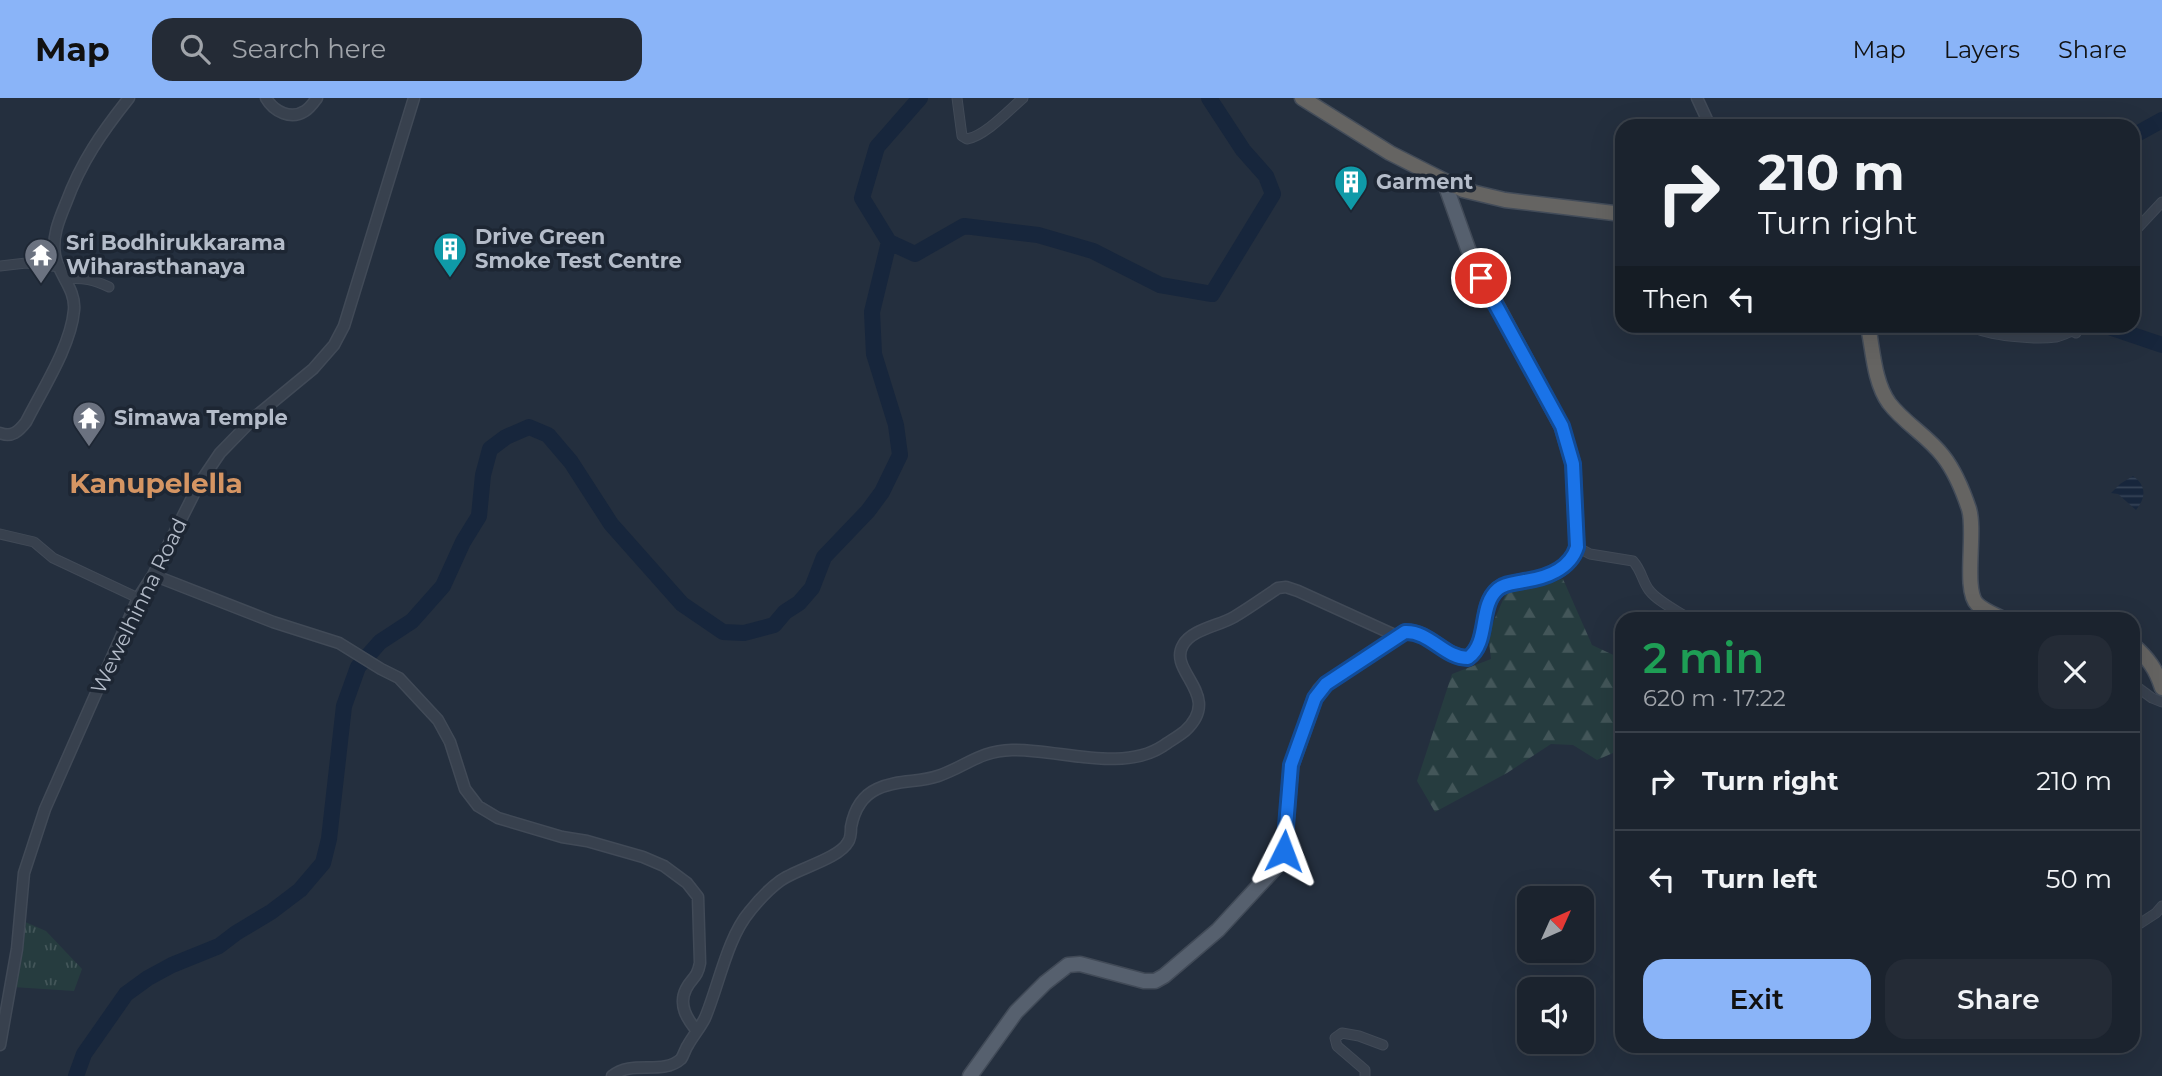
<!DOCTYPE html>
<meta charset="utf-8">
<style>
:root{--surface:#1b232e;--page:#242b36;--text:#f1f3f6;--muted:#a0a4aa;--line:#39404a;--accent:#8ab4f8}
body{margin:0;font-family:Montserrat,sans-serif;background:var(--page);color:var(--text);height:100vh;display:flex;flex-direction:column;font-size:26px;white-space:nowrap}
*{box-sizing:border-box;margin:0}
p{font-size:23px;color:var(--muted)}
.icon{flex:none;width:38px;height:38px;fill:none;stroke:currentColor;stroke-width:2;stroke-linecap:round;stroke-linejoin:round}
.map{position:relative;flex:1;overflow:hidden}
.sheet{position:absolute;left:1615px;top:514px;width:525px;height:441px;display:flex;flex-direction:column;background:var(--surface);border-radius:21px;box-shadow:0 7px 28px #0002,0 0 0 2px var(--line)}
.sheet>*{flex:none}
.top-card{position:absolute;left:1615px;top:21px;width:525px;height:214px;border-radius:21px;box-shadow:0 7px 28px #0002,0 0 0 2px var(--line);background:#1b232e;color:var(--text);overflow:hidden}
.needle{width:46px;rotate:45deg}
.fabs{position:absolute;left:1517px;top:788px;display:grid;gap:14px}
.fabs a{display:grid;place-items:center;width:77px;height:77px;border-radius:14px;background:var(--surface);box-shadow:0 7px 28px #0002,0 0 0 2px var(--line);font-size:35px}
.pin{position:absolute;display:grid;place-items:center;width:60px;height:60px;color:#fff;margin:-30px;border:4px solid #fff;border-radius:50%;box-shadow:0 2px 7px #0007}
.me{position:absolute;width:77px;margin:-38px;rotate:3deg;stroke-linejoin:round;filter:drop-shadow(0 0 5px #0008)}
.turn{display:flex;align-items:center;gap:24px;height:147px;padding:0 28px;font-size:32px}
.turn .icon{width:91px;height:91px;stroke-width:2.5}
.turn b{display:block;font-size:49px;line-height:60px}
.then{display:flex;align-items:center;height:66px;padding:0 28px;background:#0003;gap:14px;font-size:26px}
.round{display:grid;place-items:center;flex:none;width:74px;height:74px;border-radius:21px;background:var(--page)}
.overview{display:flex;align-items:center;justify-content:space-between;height:119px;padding:0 28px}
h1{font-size:42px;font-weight:600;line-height:52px;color:#1e9e55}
.button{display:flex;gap:14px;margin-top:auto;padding:14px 28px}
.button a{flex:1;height:80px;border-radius:21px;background:var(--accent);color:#111;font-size:28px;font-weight:600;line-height:80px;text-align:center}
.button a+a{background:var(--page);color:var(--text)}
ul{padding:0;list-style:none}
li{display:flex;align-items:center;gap:21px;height:98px;padding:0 28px;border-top:2px solid var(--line)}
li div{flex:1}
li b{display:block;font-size:26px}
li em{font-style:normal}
header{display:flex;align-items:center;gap:42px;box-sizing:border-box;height:98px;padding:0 35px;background:var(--accent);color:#111}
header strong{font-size:33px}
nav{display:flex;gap:38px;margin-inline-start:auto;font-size:24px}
.search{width:490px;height:63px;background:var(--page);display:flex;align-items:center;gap:18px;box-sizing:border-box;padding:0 24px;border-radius:21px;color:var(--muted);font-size:26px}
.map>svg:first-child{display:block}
.grass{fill:url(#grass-tufts)}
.forest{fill:url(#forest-firs)}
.water{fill:url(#water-rules)}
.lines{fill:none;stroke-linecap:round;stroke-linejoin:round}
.river{stroke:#17263c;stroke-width:16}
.minor-casing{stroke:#414a57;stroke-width:11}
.tertiary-casing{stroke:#414a57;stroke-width:13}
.primary-casing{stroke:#414a57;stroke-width:17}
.trunk-casing{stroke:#434c59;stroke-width:17}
.minor{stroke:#38414e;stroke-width:9}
.tertiary{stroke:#38414e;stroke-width:10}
.primary{stroke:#56606e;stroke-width:14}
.trunk{stroke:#656462;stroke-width:14}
.route-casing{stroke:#114b97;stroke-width:18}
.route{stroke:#1a73e8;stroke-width:12}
.labels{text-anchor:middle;stroke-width:7;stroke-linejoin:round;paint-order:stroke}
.poi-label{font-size:21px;font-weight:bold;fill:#b4bcc9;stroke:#1d2633;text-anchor:start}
.street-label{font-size:21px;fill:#b4bcc9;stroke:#1d2633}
.district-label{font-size:28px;font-weight:bold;fill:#d59563;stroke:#1d2633}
</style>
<header>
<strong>Map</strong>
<div class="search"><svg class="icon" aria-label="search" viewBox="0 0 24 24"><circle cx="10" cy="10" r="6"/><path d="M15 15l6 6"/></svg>Search here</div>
<nav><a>Map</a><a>Layers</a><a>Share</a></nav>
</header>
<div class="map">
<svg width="2162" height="978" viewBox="0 0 2162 978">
<defs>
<pattern id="grass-tufts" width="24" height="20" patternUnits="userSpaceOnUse" patternTransform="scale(1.75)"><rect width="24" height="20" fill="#263c3f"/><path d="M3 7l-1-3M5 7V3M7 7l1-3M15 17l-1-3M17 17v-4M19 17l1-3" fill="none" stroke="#435659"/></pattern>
<pattern id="forest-firs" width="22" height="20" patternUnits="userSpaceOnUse" patternTransform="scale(1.75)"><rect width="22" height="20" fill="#263c3f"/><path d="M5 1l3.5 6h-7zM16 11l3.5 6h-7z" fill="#435659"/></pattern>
<pattern id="water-rules" width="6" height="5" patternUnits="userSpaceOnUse" patternTransform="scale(1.75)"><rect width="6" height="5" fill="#17263c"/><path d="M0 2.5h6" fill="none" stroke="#364457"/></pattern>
</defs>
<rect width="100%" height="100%" fill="#242f3e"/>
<!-- grass -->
<path class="grass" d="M23 823 46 833 82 871 74 893 13 889Z"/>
<!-- forest -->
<path class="forest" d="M1563 481 1592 547 1622 561V651L1597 662 1573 647 1551 646 1507 675 1435 714 1417 683 1452 576 1491 561 1488 536 1506 495Z"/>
<!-- water -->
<path class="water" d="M2133 378C2147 388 2146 400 2136 412L2118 396 2111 395 2120 386Z"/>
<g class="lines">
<!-- river -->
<path class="river" d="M920 0 877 49 862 100 889 144 915 156 964 128 1038 137 1093 153 1160 187 1212 196 1273 96 1266 78 1243 52 1209 0
M2133 38 2162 22
M2106 228 2162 247
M76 978 84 956 126 896 148 880 172 867 219 848 236 835 271 814 300 792 323 765 329 741 344 608 358 569 380 544 412 523 443 488 463 444 479 418 483 377 490 351 506 339 529 329 548 337 571 364 611 426 682 506 723 534 744 535 774 527 785 514 799 505 812 490 824 459 868 413 882 394 900 357 896 327 874 256 872 214 889 144"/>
<!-- minor casing -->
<g class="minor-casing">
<path id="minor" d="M957 0 962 38 967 41C985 38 1009 12 1023 0
M2133 135 2162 104
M0 168 26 165 60 169
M66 181C83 179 94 182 109 189
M1971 228C1988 238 2035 242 2056 239 2061 238 2067 235 2072 233L2076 235 2079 228
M0 436 34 444 53 460 138 500
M1577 449 1590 456 1633 463C1642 473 1642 483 1649 492 1658 504 1678 513 1691 522
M2133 586 2152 600 2162 604
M2133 830 2156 815 2162 808
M1365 978V972L1337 948 1335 940 1342 935 1359 938 1383 947"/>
</g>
<!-- tertiary casing -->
<g class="tertiary-casing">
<path id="tertiary" d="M266 0C274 14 291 22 305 13 310 10 314 4 317 0
M1697 0 1710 28
M0 335C12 340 19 333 26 324 42 292 71 248 74 212 76 191 58 176 55 157 52 138 59 122 66 105 81 64 102 34 129 0
M153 477 273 524 339 545 381 571 399 580 438 622 450 644 465 691 478 708 498 720 562 739 587 743 643 759 664 768 687 785 698 799 700 865C697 881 692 879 686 891 678 907 687 921 697 933
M0 947 17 851 24 775 45 711 138 500 153 477 199 386 220 355 256 318 313 271 334 247 344 228 414 0
M612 978C632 961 662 978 681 961 684 957 685 951 688 947 693 938 700 930 705 920 719 887 727 840 750 813 758 803 769 791 780 783 796 771 839 761 848 744 851 740 851 733 851 729 854 713 862 698 877 691 898 681 918 685 938 678 967 668 979 653 1012 652 1059 651 1122 675 1163 648 1170 643 1179 638 1185 633 1224 597 1167 574 1183 547 1192 531 1219 528 1234 519 1249 510 1263 500 1278 490L1286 489 1298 493 1399 539"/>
</g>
<!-- primary casing -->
<g class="primary-casing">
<path id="primary" d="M970 978 1016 914 1045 885 1068 867 1080 866 1144 883H1155L1164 878 1218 832 1278 767 1284 753 1291 668 1315 600 1320 592 1326 586 1405 534C1430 533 1444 560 1468 560 1490 544 1478 508 1498 491 1505 485 1516 485 1524 483 1546 480 1570 471 1577 449L1573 366 1562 329 1471 159 1444 83"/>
</g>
<!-- trunk casing -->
<g class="trunk-casing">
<path id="trunk" d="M1302 0 1390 55 1463 92 1505 102 1622 116
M1868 228C1873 252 1874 284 1889 305 1904 325 1928 338 1943 358 1954 372 1963 393 1969 411 1976 434 1963 492 1977 506 1984 513 1996 517 2005 522
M2133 547C2148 560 2156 571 2162 590"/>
</g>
<!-- minor -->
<use href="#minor" class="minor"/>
<!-- tertiary -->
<use href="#tertiary" class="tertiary"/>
<!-- primary -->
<use href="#primary" class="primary"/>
<!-- trunk -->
<use href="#trunk" class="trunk"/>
</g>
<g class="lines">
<!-- route casing -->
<g class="route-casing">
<path id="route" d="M1284 753 1291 667 1315 600 1326 586 1405 534C1430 533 1444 560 1468 560 1490 544 1478 508 1498 491 1505 485 1516 485 1524 483 1546 480 1570 471 1577 449L1573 366 1562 328 1481 180"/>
</g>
<!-- route -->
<use href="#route" class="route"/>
</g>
<!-- icons -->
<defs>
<g id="building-pin" transform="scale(1.75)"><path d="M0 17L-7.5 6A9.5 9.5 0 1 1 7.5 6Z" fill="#0f9aa8" stroke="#1d2633"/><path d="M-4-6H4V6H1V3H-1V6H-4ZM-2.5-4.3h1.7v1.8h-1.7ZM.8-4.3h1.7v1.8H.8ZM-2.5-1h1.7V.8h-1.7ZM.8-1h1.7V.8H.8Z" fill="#fff"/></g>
<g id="temple-pin" transform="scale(1.75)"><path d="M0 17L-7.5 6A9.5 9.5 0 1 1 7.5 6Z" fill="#6b7280" stroke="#1d2633"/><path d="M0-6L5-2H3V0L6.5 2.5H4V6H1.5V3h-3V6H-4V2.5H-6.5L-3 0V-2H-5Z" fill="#fff"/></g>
</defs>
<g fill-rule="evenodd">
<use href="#building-pin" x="1351" y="84"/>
<use href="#building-pin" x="450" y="151"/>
<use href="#temple-pin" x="41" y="157"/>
<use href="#temple-pin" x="89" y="320"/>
</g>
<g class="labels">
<!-- poi labels -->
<g class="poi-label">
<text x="1376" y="91">Garment</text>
<text x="475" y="146">Drive Green<tspan x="475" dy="24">Smoke Test Centre</tspan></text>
<text x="66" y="152">Sri Bodhirukkarama<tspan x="66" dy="24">Wiharasthanaya</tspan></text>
<text x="114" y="327">Simawa Temple</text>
</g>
<!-- street labels -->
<g class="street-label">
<text transform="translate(139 508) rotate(-64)" y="7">Wewelhinna Road</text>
</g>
<!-- district labels -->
<g class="district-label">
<text x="156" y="395">Kanupelella</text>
</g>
</g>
</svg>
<div class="fabs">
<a><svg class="needle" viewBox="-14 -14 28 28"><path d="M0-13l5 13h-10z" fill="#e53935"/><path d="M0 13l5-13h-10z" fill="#a0a4aa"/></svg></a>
<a><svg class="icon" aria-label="sound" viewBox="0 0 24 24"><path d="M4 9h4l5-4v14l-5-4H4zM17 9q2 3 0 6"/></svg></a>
</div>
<div class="pin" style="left:1481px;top:180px;background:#d93025"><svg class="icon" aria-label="arrive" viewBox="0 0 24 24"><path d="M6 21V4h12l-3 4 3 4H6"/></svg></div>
<svg class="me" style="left:1284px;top:753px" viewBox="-20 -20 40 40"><path d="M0-17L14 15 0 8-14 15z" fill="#1a73e8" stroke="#fff" stroke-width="4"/></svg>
<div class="top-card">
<div class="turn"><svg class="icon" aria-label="right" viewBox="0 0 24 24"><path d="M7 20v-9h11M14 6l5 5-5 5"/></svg><div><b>210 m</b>Turn right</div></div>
<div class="then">Then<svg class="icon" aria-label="left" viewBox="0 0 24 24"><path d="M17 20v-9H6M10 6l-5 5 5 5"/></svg></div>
</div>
<section class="sheet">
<div class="overview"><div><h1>2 min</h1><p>620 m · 17:22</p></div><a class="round"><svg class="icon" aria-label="close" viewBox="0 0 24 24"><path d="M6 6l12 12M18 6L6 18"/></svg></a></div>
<ul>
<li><svg class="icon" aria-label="right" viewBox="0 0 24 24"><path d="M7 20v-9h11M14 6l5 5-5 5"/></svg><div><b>Turn right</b></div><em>210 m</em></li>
<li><svg class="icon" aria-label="left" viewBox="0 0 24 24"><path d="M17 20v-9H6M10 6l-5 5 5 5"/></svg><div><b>Turn left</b></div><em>50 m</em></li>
</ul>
<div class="button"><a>Exit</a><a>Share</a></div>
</section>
</div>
